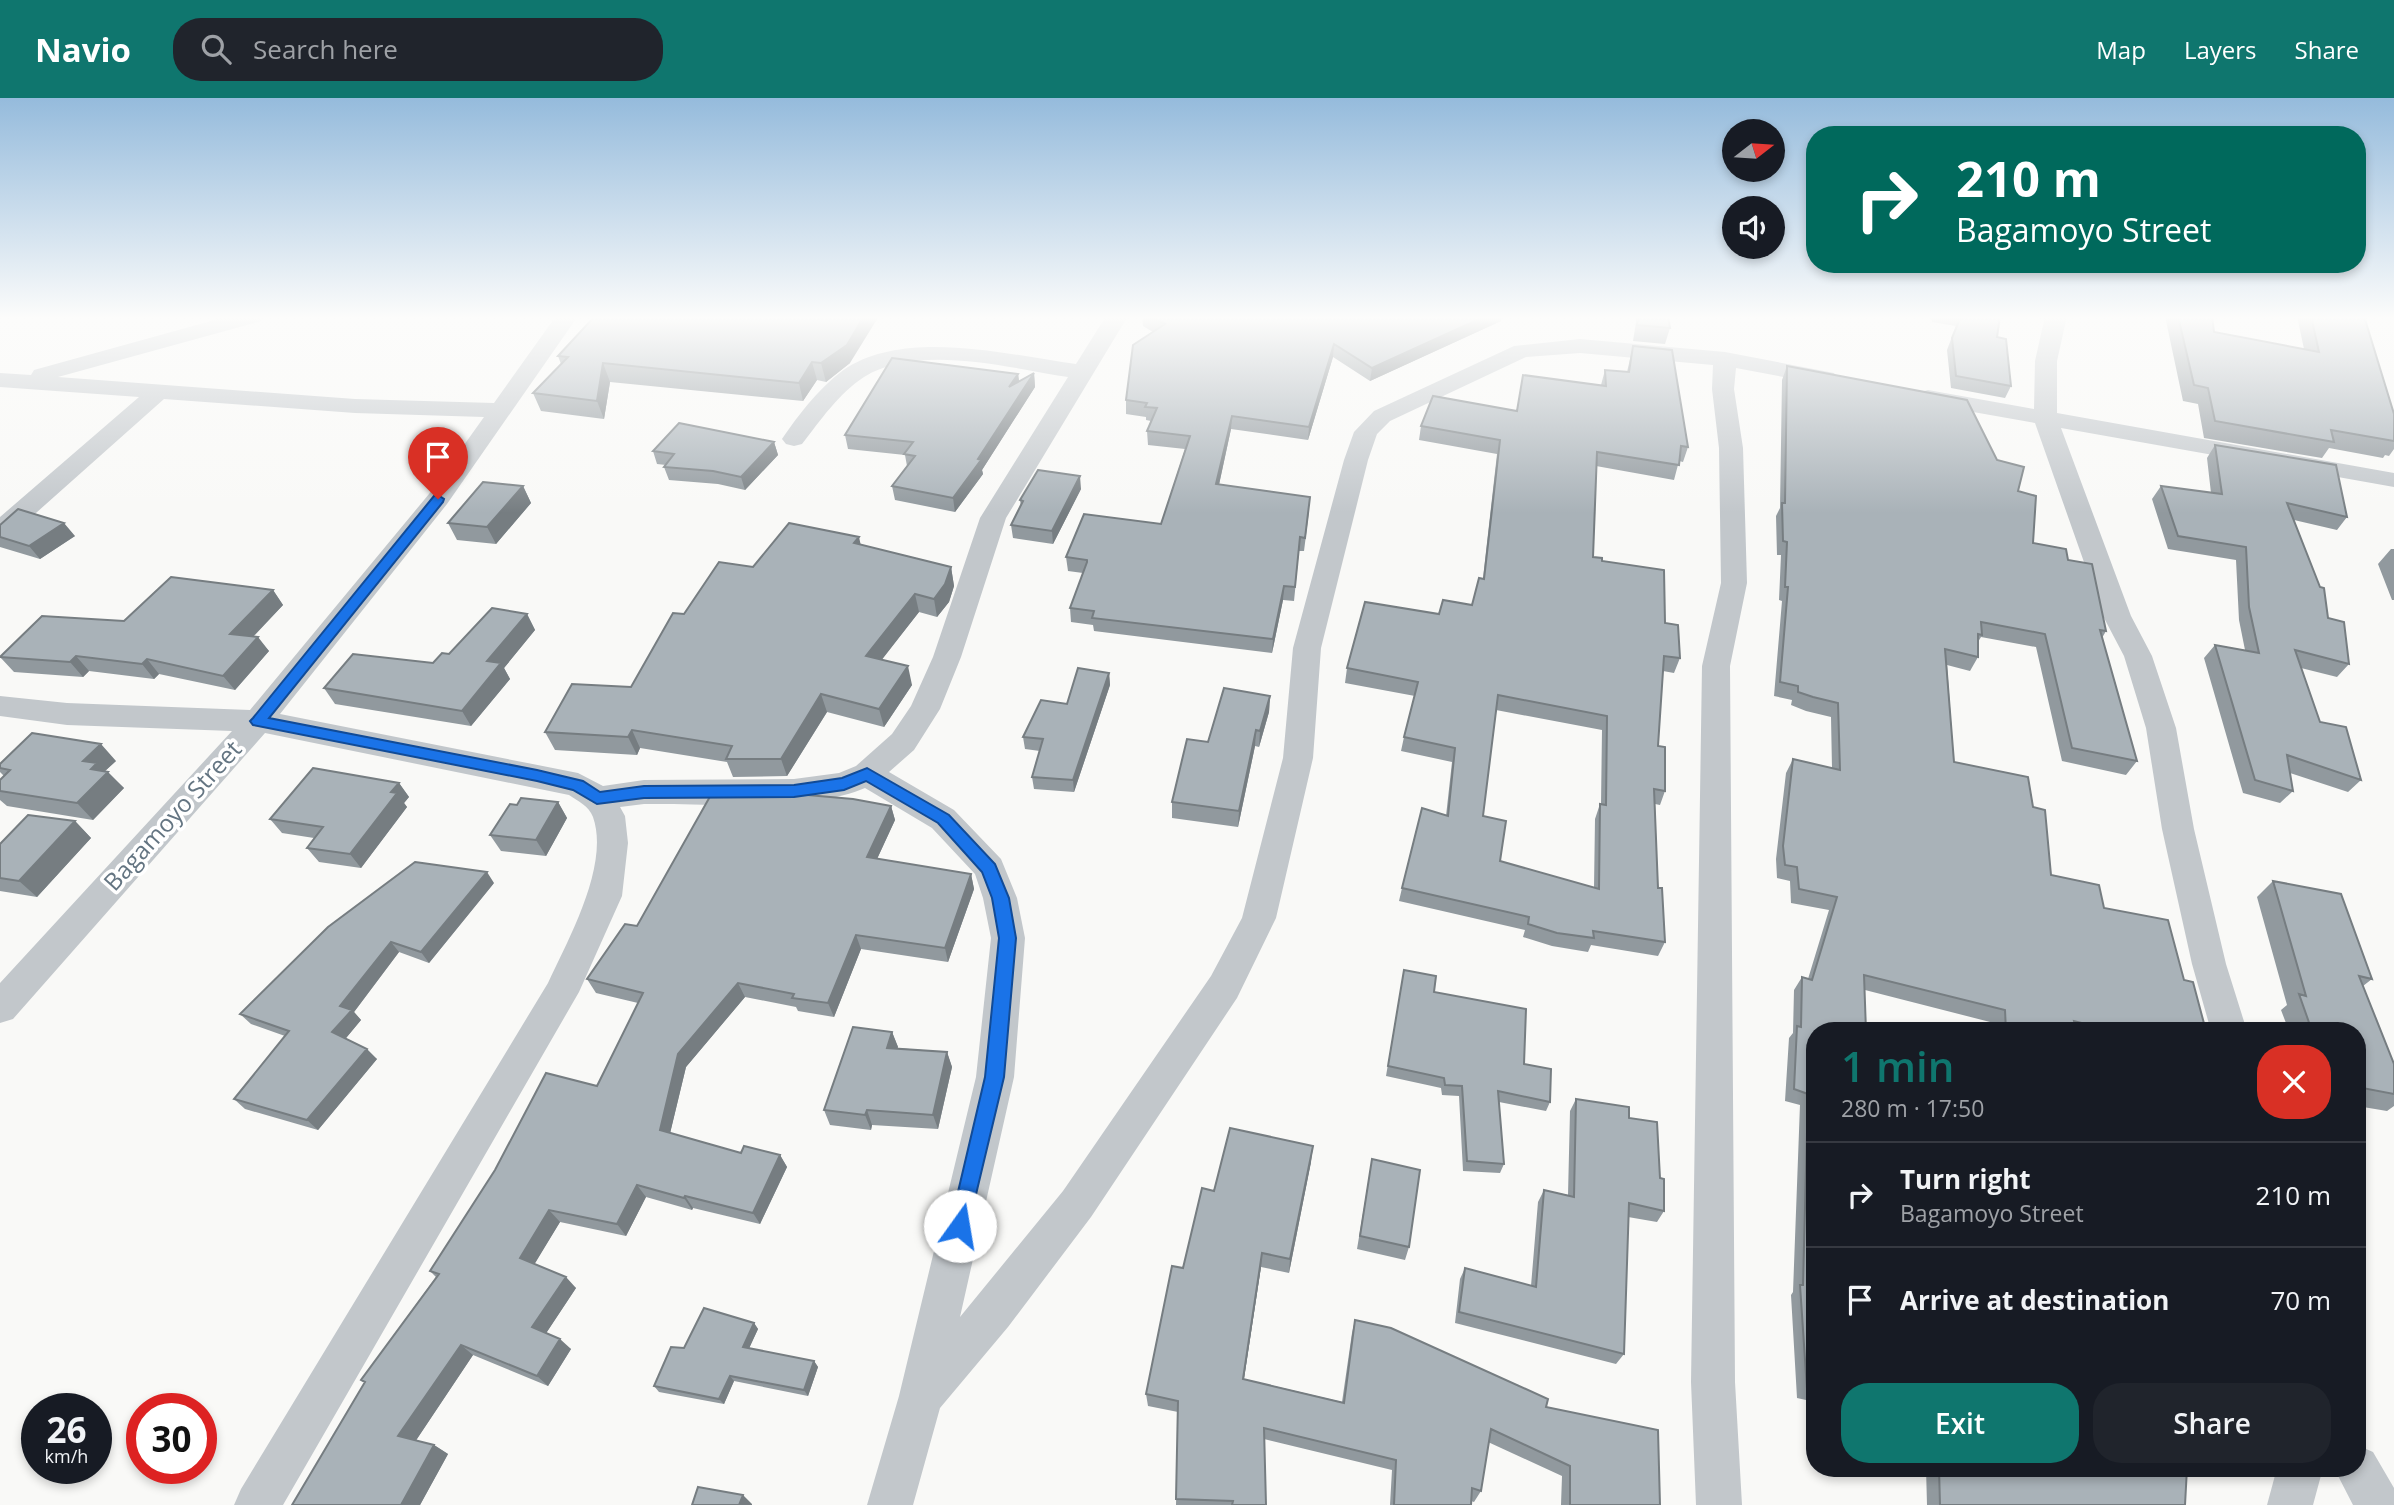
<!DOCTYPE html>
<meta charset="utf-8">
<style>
:root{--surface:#171b24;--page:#20242c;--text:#f1f3f6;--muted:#9ea1a6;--line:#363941;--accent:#0f766e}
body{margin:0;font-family:"Open Sans",sans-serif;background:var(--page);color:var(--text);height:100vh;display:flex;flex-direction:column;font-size:26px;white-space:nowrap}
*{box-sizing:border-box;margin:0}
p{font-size:23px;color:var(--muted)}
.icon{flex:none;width:38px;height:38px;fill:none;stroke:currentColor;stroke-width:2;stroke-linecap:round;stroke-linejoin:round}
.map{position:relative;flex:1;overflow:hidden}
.panel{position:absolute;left:1806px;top:924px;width:560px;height:455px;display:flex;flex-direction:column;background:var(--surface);border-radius:28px;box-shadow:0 4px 10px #0003}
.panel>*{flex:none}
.banner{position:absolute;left:1806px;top:28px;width:560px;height:147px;border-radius:28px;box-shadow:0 4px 10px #0003;background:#00695c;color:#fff;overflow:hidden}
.needle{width:46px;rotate:73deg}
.fabs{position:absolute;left:1722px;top:21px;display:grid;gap:14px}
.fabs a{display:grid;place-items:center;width:63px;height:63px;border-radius:50%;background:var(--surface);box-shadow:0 4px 10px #0003;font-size:35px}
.speed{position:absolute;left:21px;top:1295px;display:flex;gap:14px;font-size:35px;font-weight:700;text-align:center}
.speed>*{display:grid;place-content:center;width:91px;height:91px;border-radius:50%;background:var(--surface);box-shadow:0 4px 10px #0003;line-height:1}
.speed small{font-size:18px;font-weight:400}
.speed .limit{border:10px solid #d22;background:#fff;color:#111}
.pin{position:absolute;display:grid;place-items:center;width:60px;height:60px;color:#fff;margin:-72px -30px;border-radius:50% 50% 50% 0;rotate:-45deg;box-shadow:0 0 7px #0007}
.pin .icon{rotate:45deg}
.me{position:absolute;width:77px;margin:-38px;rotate:13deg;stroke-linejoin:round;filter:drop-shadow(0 0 5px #0008)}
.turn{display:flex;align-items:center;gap:24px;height:147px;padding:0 35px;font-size:32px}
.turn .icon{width:91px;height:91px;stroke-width:2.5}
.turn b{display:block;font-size:49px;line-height:60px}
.round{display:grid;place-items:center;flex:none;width:74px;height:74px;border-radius:28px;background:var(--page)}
.headline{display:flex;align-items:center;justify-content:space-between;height:119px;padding:0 35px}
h1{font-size:42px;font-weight:600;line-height:52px;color:var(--accent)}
.action{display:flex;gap:14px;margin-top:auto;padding:14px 35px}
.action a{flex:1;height:80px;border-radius:28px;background:var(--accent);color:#fff;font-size:28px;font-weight:600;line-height:80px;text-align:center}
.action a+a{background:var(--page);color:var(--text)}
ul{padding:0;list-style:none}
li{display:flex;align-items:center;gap:21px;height:105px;padding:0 35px;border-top:2px solid var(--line)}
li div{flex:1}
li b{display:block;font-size:26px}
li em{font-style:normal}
header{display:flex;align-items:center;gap:42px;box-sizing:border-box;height:98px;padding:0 35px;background:var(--accent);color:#fff}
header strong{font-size:33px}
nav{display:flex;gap:38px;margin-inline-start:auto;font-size:24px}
.search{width:490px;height:63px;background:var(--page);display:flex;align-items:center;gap:18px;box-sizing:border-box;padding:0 24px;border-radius:28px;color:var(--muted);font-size:26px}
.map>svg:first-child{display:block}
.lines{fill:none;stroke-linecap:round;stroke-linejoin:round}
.street{fill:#c2c7cb;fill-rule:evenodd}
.wall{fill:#91999e;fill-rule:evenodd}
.shaded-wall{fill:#767d81}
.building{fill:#a9b2b8;stroke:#767d81;stroke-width:2;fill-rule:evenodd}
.route{fill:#1a73e8;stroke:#114b97;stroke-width:2}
.labels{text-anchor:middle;stroke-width:7;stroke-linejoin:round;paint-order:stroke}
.street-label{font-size:24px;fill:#647582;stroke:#fff}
</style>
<header>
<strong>Navio</strong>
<div class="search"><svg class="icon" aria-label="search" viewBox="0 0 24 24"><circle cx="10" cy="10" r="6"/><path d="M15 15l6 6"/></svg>Search here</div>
<nav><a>Map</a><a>Layers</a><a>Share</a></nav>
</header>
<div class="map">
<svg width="2394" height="1407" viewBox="0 0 2394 1407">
<rect width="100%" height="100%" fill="#f9f9f7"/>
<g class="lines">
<!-- street -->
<path class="street" d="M229 218H264L261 223 58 279 355 301 494 305 556 218H578L447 406 280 616 578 675 603 688 644 682 794 681 839 675 856 668 892 636 911 608 933 559 980 420 1068 279C1010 270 917 245 864 279 839 295 820 323 802 346L794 348 786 346 782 341C799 316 822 286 848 269 910 231 1009 257 1076 266L1106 218H1128L1006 420 961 559 940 611 914 652 889 674 954 712 1001 761 1017 800 1025 840 1014 979 960 1219 1063 1093 1211 878 1242 820 1283 660 1293 550 1344 362 1354 334 1374 313 1514 248 1580 241 1725 254 1834 275 1837 280 1834 285 1826 287 1736 270 1734 291 1743 350 1747 485 1730 568 1735 1284 1742 1407H1696L1691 1284 1702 568 1721 485 1719 350 1712 291 1713 267 1580 255 1526 259 1390 323 1377 336 1368 362 1321 550 1313 660 1276 820 1237 900 1091 1119 1008 1229 940 1310 913 1407H867L899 1298 976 979 991 840 983 800 975 776 932 730 865 690C810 714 706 705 644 706L620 709 625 718 628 745 622 798 579 894 283 1407H234L241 1391 548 885C568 842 610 767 593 719 589 708 578 703 569 697L265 635 13 921 0 925V885L232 633 67 627 0 618V598L67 605 250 612 429 396 484 319 355 315 164 301 9 439 0 441V419L139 299 0 289V275L31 277 34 272Z
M2045 218H2067L2057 263V315L2394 375V389L2061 330 2131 518 2152 558 2176 630 2194 731 2226 866 2247 933H2211L2192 866 2162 731 2146 630 2124 558 2103 518 2035 325 1928 306 1920 304 1916 299 1920 294 1928 292 2034 311 2035 263Z
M2357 1347 2373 1354 2394 1390V1407H2353L2334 1370H2357Z
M2277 1370H2323L2313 1407H2267Z"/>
</g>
<!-- wall -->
<path class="wall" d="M1142 218H1502L1501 223 1370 283 1333 259 1308 342 1231 331 1219 387 1309 413 1304 453H1299L1294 503 1283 502 1272 555 1094 533 1093 527 1071 524 1070 510 1083 475 1068 473 1066 459 1161 426 1185 351 1148 347 1147 333 1151 323 1146 322V319L1126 316V302L1153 234 1143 228Z
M1637 218H1668L1670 230 1665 246 1633 243Z
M1931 218H2000L1997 239 2011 288 2005 300 1951 290 1947 252 1956 228 1932 224Z
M2165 218H2212L2214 234 2304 251 2297 218H2364L2394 316V351L2389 358 2385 357 2383 360 2329 350 2322 360 2204 340 2198 306 2183 303Z
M1633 248 1688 349 1683 364 1679 363 1674 382 1596 368 1593 459 1602 463 1665 525 1680 560 1674 575 1663 573 1658 648 1665 693 1660 707 1655 706 1658 790 1665 844 1658 858 1591 847 1588 854 1552 848 1523 839 1525 832 1399 803 1402 790 1446 718 1452 664 1401 653 1404 639 1415 598 1345 585 1347 570 1439 516 1472 507 1483 480 1497 356 1419 342 1421 328 1517 313 1523 277 1601 287 1605 272 1627 274ZM1496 612 1602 632 1601 707 1600 706 1595 721 1594 790 1500 763 1483 718Z
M558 258 850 265 826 284 817 282 803 303 610 284 604 321 541 313 533 295 561 266Z
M1787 268 1997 362 2018 393 2033 445 2068 462 2106 533 2102 540 2137 663 2126 677 2062 663 2036 549 1981 539 1978 544V559L1970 573 1947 567 1954 664 2033 709 2051 777 2104 810 2184 882 2206 933H1995L1994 925 1865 892 1815 933V1304L1797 1300 1791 1197 1793 1194 1800 1007 1785 1003 1789 940 1793 935 1794 892 1802 879 1808 881 1829 812 1791 805 1790 783 1777 780 1776 761 1786 675 1793 661 1832 670 1831 619 1806 613 1791 607 1792 602 1774 598 1782 503 1779 502 1781 457H1777L1776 418 1780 410 1782 282Z
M1034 275 1035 289 982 372 983 376 955 414 895 402 892 388 907 368 905 357 848 351 845 337 1018 276 1019 283Z
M774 344 778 357 745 392 718 386 669 382 664 369 666 367 657 366 653 353Z
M2215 347 2347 419 2337 432 2294 422 2328 520 2349 566 2337 579 2301 570 2320 624 2361 682 2348 694 2290 675 2293 693 2280 705 2243 695 2204 560 2215 547 2245 552 2239 522 2236 462 2168 451 2152 401 2161 388 2211 395 2207 360Z
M523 388 531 405 496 446 457 442 448 425Z
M1081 391 1053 446 1013 440 1011 427 1021 408 1020 402Z
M0 427 75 438 40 461 0 449Z
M861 447 951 469 954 488 949 504 937 519 919 514 881 562 912 587 884 629 827 614 787 678 733 679 727 664 640 650 637 657 555 652 545 634 631 589 684 516 753 469Z
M2391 451H2394V502H2392L2378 466Z
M273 492 283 507 254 538 269 553 235 592 159 576 154 581 89 573 83 579 14 574 0 559 124 523Z
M527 516 535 532 504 570 510 581 471 628 335 606 324 590 433 565Z
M1109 575 1110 587 1074 694 1034 691 1032 679 1040 653 1025 651 1023 639Z
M1270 598 1269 614 1259 649 1255 648 1238 729 1172 720V704L1208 644Z
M116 663 105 673 124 690 93 722 7 708 0 702V682L4 678 0 674V666Z
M399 685 409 699 404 705 407 709 361 770 319 764 307 750 314 740 282 735 270 721Z
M558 704 567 720 546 758 501 753 490 737 517 707Z
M891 708 895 722 877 761 971 776 974 791 948 864 861 851 834 919 798 913 796 909 745 899 686 969 670 1035 741 1055 780 1057 787 1069 760 1126 693 1110 692 1112 646 1099 626 1138 560 1124 534 1166 576 1190 546 1235 571 1251 548 1288 473 1257 416 1342 434 1347 448 1356 420 1407 365 1285 361 1282 436 1179 430 1173 597 988 638 905 596 895 587 881 637 828Z
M75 723 91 740 37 799 0 793V746Z
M2273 783 2372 881 2363 888 2394 966V1008L2387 1013 2357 1008V933H2289L2281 912 2287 907 2257 799Z
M494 785 429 865 399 854 354 914 361 922 345 941 377 961 318 1032 245 1011 234 1001 285 938 251 926 240 916Z
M1402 883 1434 894 1524 966 1550 1004 1546 1013 1499 1004 1504 1066 1500 1075 1463 1073 1459 998 1442 997 1441 990 1386 978Z
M892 934 898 949 897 950 947 954 952 969 938 1031 872 1027 871 1032 830 1027 824 1012Z
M1576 1001 1629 1020 1660 1080 1664 1113 1657 1124 1628 1119 1624 1256 1616 1266 1455 1225 1460 1181 1465 1170 1531 1188 1538 1104 1544 1092 1568 1097 1570 1013Z
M1372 1061 1409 1149 1405 1162 1357 1151Z
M1311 1064 1289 1175 1261 1169 1244 1281 1342 1304 1352 1235 1355 1222 1546 1309 1660 1407H1561L1562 1378 1488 1344 1481 1393 1474 1404 1471 1403V1407H1390L1392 1372 1264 1341 1266 1407H1176L1178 1314 1148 1308 1146 1296 1214 1093Z
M754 1225 758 1231 749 1250 814 1263 818 1269 808 1298 734 1283 724 1306 659 1294 654 1288 684 1250Z
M1926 1370H2191L2187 1372 2185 1407H1927Z"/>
<!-- shaded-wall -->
<path class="shaded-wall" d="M864 218H879L850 265 826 284 821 265Z
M1486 218H1502L1501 223 1370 283 1372 270Z
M1334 246 1333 259 1308 342 1309 329Z
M812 264 817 282 803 303 799 285Z
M603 265 610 284 604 321 597 303Z
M1034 275 1035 289 982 372 983 376 955 414 953 400Z
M1018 276 1020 290 1009 289Z
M1232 318 1231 331 1216 400V386Z
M774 344 778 357 745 392 741 379Z
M1080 378 1081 391 1053 446 1052 433Z
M523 388 531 405 496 446 487 429Z
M64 425 75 438 40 461 29 448Z
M859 439 863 457 854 445Z
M951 469 954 488 949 504 937 519 934 501Z
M1284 488 1283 502 1272 555 1273 541Z
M273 492 283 507 241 551 230 536Z
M915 496 919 514 870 577 866 558Z
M527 516 535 532 504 570 510 581 471 628 462 613 487 563Z
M258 539 269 553 235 592 223 578Z
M76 558 89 573 83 579 70 564Z
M147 561 159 576 154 581 142 566Z
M908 568 912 587 884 629 879 611Z
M1109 575 1110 587 1074 694 1073 682Z
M821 596 827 614 787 678 781 661Z
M1270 598 1269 614 1259 649 1260 633Z
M632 632 640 650 637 657 628 639Z
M1256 632 1255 648 1238 729 1239 713Z
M101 646 116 663 105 673 108 674 124 690 93 722 77 705 83 663Z
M399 685 409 699 404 705 407 709 361 770 350 756 391 694Z
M558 704 567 720 546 758 536 742Z
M891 708 895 722 871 774 867 759Z
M75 723 91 740 37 799 19 783Z
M487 774 494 785 429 865 421 854Z
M971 776 974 791 948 864 945 850Z
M856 837 861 851 834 919 828 905Z
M391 844 399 854 354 914 361 922 342 945 332 934 340 908Z
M738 885 745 899 686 969 668 1044 660 1032 678 956Z
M892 934 898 949 892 965 887 950Z
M367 951 377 961 318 1032 307 1022Z
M947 954 952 969 938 1031 933 1017Z
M867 1012 872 1027 871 1032 865 1017Z
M1313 1048 1311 1064 1289 1175 1290 1161Z
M780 1057 787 1069 760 1126 753 1115Z
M637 1087 646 1099 626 1138 617 1126Z
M685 1098 693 1110 692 1112 684 1100Z
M549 1112 560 1124 531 1172 520 1160Z
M1262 1155 1261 1169 1242 1293 1243 1281Z
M566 1179 576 1190 543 1240 532 1229Z
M754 1225 758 1231 747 1255 743 1249Z
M560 1241 571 1251 548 1288 537 1278Z
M461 1247 473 1257 413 1347 398 1338Z
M814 1263 818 1269 808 1298 804 1292Z
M730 1278 734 1283 724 1306 719 1301Z
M434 1347 448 1356 420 1407H401Z
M743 1397 752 1406V1407H739Z"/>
<!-- building -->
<path class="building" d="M595 218H864L847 247 821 265 812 264 799 285 603 265 597 303 533 295 568 259 558 258Z
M1148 218H1486L1372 270 1334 246 1309 329 1232 318 1216 386 1310 399 1305 440 1300 439 1295 489 1284 488 1273 541 1092 520 1094 513 1070 510 1087 464V462L1066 459 1084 416 1161 426 1190 338 1147 333 1157 310 1145 309 1147 305 1126 302 1133 247 1165 226Z
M1638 218H1668L1670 230 1637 227Z
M1961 218H2000L1997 239 2006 241 2011 288 1956 278 1952 240Z
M2178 218H2212L2214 234 2319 254 2311 218H2364L2394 316V343L2331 332 2334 344 2215 323 2208 290 2194 287Z
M1633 248 1672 252 1688 349 1681 348 1679 367 1597 354 1593 459 1602 460V463L1664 472 1665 525 1678 527 1680 560 1664 558 1658 648 1665 649V693L1654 691 1658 790H1662L1665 844 1593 833 1594 840 1557 835 1528 826 1529 819 1402 790 1422 710 1448 718 1455 650 1404 639 1418 584 1347 570 1365 504 1439 516 1443 502 1472 507 1479 480 1484 481 1500 342 1421 328 1433 298 1517 313 1523 277 1606 288 1605 272 1629 274ZM1498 597 1607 618 1606 707 1600 706 1599 791 1500 763 1506 723 1483 718Z
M892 260 1018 276 1009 289 1034 275 978 361 981 362 953 400 892 388 915 358 904 356 913 344 845 337Z
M1787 268 1967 302 1997 362 2024 369 2018 393 2036 398 2033 445 2066 451 2068 462 2092 466 2106 533 2100 532 2137 663 2072 650 2045 536 1981 524 1982 537 1978 536V559L1945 551 1954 664 2028 679 2033 709 2045 712 2051 777 2099 787 2104 810 2168 822 2184 882 2193 884 2206 933H2114L2074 923 2076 933H2006L2005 912 1864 877 1866 933H1815V1293L1807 1291 1800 1187H1803L1808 996 1794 991 1797 928 1801 929 1802 879 1812 882 1837 799 1799 791 1797 769 1785 767 1783 748 1793 661 1840 672 1838 605 1813 599 1798 594V588L1780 584 1788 489H1785L1787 444 1783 443 1782 405H1785Z
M679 325 774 344 741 379 713 373 664 369 674 356 653 353Z
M2215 347 2336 367 2347 419 2287 405 2320 489 2324 490 2328 520 2344 524 2349 566 2295 552 2320 624 2346 629 2361 682 2287 657 2293 693 2255 682 2215 547 2259 555 2249 509 2246 449 2178 438 2161 388 2222 396Z
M1038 372 1080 378 1052 433 1011 427 1023 403 1020 402Z
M483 384 523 388 487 429 448 425Z
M18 411 64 425 29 448 0 439V427Z
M789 425 859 439 854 445 951 469 945 486 934 501 915 496 866 558 908 568 879 611 821 596 781 661H726L732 648 632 632 628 639 545 634 572 586 631 589 673 515 684 516 719 464 753 469Z
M171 479 273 492 230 536 258 539 223 578 147 561 142 566 76 558 70 564 0 559 42 518 124 523Z
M492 510 527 516 487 563 501 565 462 613 324 590 353 556 433 565 442 555 449 556Z
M1078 570 1109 575 1073 682 1032 679 1043 641 1023 639 1041 602 1067 606Z
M1224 590 1270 598 1260 633 1256 632 1239 713 1172 704 1187 641 1208 644Z
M32 635 101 646 83 663 97 665 91 671 108 674 77 705 0 693V682L10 672 0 670V666Z
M313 670 399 685 391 694 397 695 350 756 307 750 323 729 270 721Z
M773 694 853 701 891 708 867 759 971 776 945 850 856 837 828 905 792 900 794 896 738 885 678 956 660 1032 741 1055 744 1048 780 1057 753 1115 685 1098 684 1100 637 1087 617 1126 549 1112 520 1160 566 1179 532 1229 560 1241 537 1278 461 1247 398 1338 434 1347 401 1407H292L365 1284 361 1282 439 1176 430 1173 495 1072 546 975 597 988 643 895 587 881 625 826 637 828 712 695Z
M521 700 558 704 536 742 490 737 510 706 517 707Z
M28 717 75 723 19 783 0 780V746Z
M415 764 487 774 421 854 391 844 340 908 352 912 332 934 367 951 307 1022 234 1001 289 933 240 916 328 829Z
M2273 783 2341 796 2372 881 2359 878 2394 966V996L2357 989V933H2312L2299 896 2306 898Z
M1404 872 1436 878 1434 894 1526 911 1524 966 1551 971 1550 1004 1498 993 1504 1066 1467 1063 1462 988 1445 987 1444 980 1388 968Z
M853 929 892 934 887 950 947 954 933 1017 867 1012 865 1017 824 1012Z
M1576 1001 1629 1009V1020L1657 1024 1660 1080 1664 1081V1113L1629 1105 1624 1256 1459 1214 1465 1170 1536 1189 1544 1092 1574 1099Z
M1230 1030 1313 1048 1290 1161 1262 1155 1243 1281 1344 1305 1355 1222 1391 1230 1548 1301 1546 1309 1658 1332 1660 1407H1570V1368L1491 1331 1481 1393 1472 1390 1471 1407H1394L1396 1362 1264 1330 1266 1407H1232L1233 1403 1176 1401 1178 1303 1146 1296 1172 1168 1183 1170 1202 1090 1214 1093Z
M1372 1061 1420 1072 1409 1149 1360 1138Z
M704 1210 754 1225 743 1249 814 1263 804 1292 730 1278 719 1301 654 1288 671 1249 684 1250Z
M1939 1370H2187L2185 1407H1940Z
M698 1389 743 1397 739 1407H692Z"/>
<!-- sky -->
<linearGradient id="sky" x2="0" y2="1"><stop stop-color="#95bbdc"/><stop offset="0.53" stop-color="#fcfcfb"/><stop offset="1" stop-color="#fcfcfb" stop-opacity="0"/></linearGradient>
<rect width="2394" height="415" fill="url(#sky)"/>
<!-- route -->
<path class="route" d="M438 397 444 401 443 404 269 620 537 672 583 683 600 694 644 688 794 687 842 680 867 670 949 717 995 766 1009 800 1016 840 1004 979 967 1134 960 1137 953 1134 950 1128 985 979 999 840 992 800 982 774 938 725 866 683 844 692 794 699 644 700 597 706 573 692 537 683 253 627 250 623 253 620 434 398Z"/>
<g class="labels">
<!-- street labels -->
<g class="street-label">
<text transform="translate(173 718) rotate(-48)" y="8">Bagamoyo Street</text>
</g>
</g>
</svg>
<div class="fabs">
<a><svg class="needle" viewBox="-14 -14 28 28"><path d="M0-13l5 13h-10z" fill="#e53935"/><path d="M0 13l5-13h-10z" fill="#9ea1a6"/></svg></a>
<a><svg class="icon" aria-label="sound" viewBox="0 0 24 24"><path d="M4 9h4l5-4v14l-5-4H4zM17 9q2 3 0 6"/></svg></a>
</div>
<div class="speed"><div>26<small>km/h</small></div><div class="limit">30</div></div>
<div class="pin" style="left:438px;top:401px;background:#d93025"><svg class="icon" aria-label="arrive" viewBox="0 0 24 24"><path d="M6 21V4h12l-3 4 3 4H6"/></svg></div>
<svg class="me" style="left:960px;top:1128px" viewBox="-20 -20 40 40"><circle r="19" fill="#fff"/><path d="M0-13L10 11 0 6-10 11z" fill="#1a73e8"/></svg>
<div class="banner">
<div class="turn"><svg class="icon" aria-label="right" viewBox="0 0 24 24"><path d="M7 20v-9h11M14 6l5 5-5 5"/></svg><div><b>210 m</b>Bagamoyo Street</div></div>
</div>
<section class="panel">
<div class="headline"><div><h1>1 min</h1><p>280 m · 17:50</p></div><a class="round" style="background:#d93025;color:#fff"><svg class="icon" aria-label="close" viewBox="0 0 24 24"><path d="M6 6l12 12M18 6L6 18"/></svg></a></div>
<ul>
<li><svg class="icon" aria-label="right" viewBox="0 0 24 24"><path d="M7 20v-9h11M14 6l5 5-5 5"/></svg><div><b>Turn right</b><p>Bagamoyo Street</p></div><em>210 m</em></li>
<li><svg class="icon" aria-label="arrive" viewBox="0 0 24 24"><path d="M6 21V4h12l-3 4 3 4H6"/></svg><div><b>Arrive at destination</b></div><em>70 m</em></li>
</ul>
<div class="action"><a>Exit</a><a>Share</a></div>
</section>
</div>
